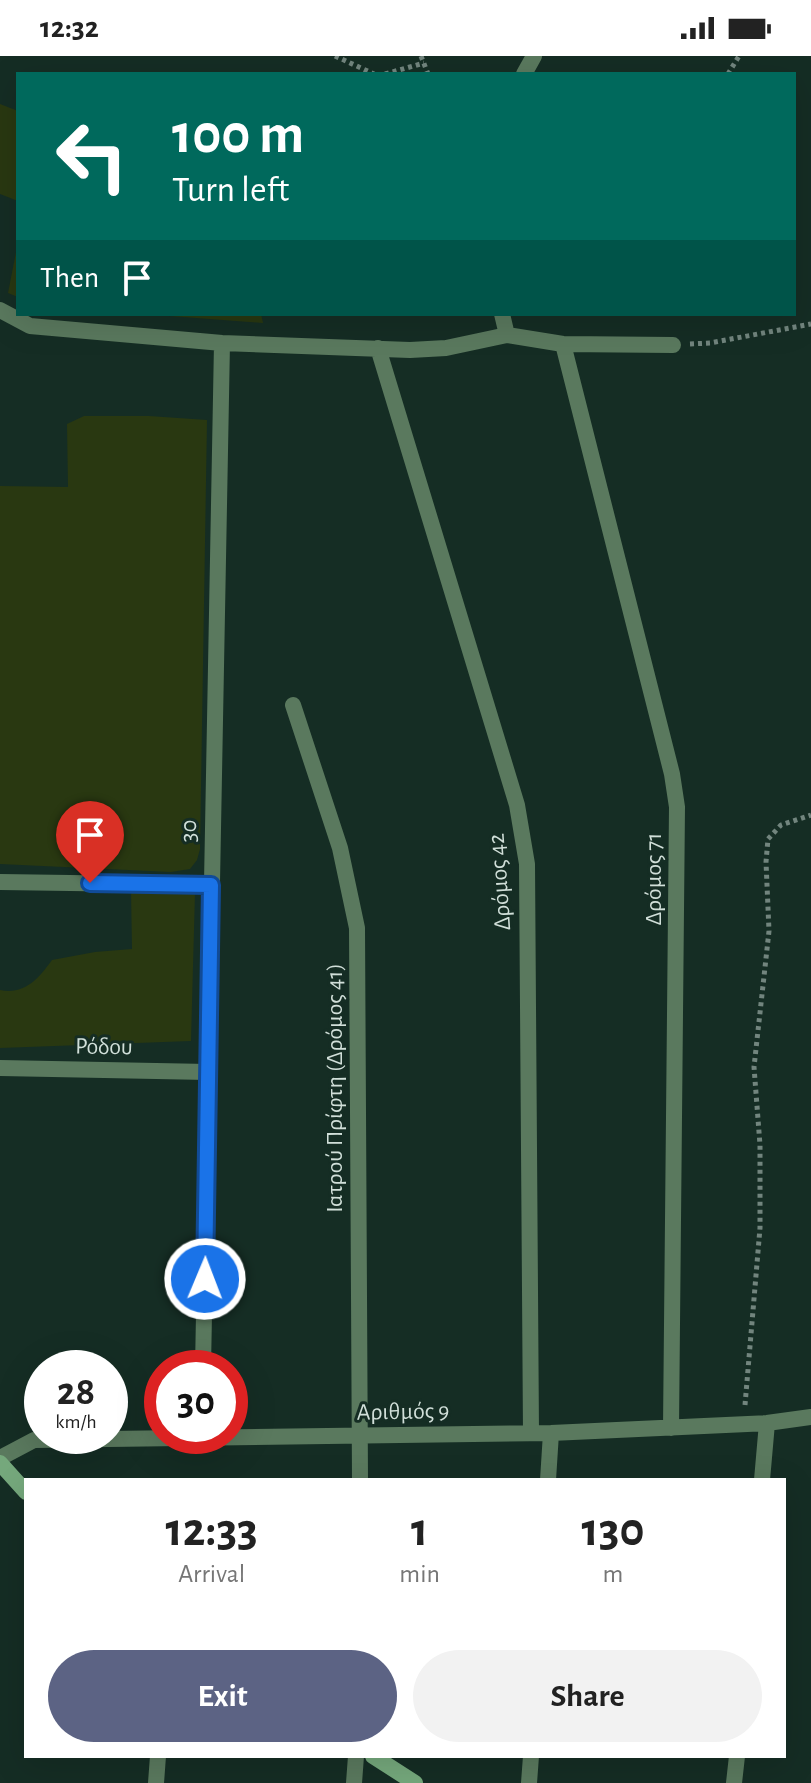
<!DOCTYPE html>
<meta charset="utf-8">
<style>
:root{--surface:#fff;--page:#f2f2f2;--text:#222;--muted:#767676;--accent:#5c6384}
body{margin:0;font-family:"Alegreya Sans",sans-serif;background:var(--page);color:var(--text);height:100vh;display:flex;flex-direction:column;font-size:30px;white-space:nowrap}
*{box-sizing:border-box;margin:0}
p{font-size:26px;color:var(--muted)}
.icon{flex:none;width:44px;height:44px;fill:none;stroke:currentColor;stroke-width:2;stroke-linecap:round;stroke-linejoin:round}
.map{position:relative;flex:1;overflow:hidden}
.sheet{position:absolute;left:24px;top:1422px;width:762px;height:280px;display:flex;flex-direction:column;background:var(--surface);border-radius:0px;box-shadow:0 8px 32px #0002}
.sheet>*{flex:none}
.top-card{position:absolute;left:16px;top:16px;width:780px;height:244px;border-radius:0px;box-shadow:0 8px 32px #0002;background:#00695c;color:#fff;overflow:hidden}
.speed{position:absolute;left:24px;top:1294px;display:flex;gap:16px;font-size:40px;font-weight:700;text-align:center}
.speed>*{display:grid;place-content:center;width:104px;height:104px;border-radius:50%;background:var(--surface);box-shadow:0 8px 32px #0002;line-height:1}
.speed small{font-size:20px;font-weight:400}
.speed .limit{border:12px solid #d22;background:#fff;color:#111}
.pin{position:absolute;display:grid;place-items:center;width:68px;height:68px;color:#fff;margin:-82px -34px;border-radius:50% 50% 50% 0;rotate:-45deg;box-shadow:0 0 8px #0007}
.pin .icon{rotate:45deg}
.me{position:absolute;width:88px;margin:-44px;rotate:1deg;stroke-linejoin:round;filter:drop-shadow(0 0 6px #0008)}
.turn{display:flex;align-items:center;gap:28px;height:168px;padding:0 24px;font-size:36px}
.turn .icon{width:104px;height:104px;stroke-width:2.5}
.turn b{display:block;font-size:56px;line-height:68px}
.then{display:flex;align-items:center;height:76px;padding:0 24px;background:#0003;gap:16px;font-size:30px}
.eta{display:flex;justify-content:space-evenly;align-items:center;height:136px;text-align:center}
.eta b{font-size:48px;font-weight:700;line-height:56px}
.action{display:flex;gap:16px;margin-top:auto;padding:16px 24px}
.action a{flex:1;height:92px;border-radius:48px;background:var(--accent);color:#fff;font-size:32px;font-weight:700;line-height:92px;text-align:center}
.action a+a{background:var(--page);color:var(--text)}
.status{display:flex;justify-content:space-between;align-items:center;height:56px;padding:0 40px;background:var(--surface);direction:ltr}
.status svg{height:22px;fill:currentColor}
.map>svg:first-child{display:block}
.green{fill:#293811}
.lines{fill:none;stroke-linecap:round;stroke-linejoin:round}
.path{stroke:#72857e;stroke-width:5;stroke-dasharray:4 4;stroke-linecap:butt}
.street{stroke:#5a795e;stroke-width:16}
.secondary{stroke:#75a87c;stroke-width:16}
.route-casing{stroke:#114b97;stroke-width:20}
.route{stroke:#1a73e8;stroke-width:14}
.labels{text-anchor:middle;stroke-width:6;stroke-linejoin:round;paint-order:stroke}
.street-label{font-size:24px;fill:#d1dfd9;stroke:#152d24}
</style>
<div class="status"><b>12:32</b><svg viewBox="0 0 49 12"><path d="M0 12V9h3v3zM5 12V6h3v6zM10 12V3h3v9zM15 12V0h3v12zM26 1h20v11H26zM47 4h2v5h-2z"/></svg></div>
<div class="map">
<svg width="811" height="1727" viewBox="0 0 811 1727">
<rect width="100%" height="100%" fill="#152d24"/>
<!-- green -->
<path class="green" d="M0 48 18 55V145L0 138Z
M18 186V241L8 237Z
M143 258H261L263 267Z
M84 360H149L207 364 200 793 197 804 190 813 171 816 0 808V430L68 431 67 368Z
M131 836 195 837 191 985 0 992V934C25 939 39 922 52 904L95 896 132 893Z"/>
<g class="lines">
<!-- path -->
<path class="path" d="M335 0 374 18
M421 0 428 18
M385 18 424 7
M728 18 739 0
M690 288 710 287 811 268
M745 1349 760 1172V1089L754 1011 769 875 766 806 768 783 781 769 811 759"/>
<!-- street -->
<path class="street" d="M524 18 534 0
M0 254 30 270 222 287 410 294 446 292 507 279 563 288 673 289
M502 258 507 279
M563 288 672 718 677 751 671 1372
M378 292 517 749 527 808 531 1377
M293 649 340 792 357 872 360 1424
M0 826 211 829
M0 1012 208 1016
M203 1312 222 287
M0 1402 34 1384 551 1377 767 1367 811 1361
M548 1424 551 1377
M762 1424 767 1367
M156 1727 158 1700
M354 1727 356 1700
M529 1727 531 1700
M734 1727 737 1700"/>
<!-- secondary -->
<path class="secondary" d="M0 1407 26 1436
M373 1700 415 1727"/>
</g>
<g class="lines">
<!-- route casing -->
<g class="route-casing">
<path id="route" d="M90 827 211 829 205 1223"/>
</g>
<!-- route -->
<use href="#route" class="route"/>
</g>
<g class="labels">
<!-- street labels -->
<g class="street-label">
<text transform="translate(188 775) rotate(-89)" y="8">30</text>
<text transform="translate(653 823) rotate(-90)" y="8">Δρόμος 71</text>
<text transform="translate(499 826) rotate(-94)" y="8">Δρόμος 42</text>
<text transform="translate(104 990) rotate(1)" y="8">Ρόδου</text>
<text transform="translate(334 1032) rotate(-90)" y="8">Ιατρού Πρίφτη (Δρόμος 41)</text>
<text transform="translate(403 1355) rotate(-1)" y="8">Αριθμός 9</text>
</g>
</g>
</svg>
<div class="speed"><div>28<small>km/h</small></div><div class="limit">30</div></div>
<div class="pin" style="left:90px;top:827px;background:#d93025"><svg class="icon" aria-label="arrive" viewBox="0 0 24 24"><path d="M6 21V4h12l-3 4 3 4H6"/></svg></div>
<svg class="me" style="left:205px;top:1223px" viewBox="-20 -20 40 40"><circle r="17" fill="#1a73e8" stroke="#fff" stroke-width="3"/><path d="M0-11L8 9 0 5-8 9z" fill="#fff"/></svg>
<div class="top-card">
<div class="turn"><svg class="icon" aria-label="left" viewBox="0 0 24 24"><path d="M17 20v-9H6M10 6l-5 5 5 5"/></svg><div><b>100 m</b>Turn left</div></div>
<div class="then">Then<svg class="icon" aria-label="arrive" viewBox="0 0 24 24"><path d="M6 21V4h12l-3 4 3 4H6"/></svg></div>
</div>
<section class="sheet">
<div class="eta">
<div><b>12:33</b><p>Arrival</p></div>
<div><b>1</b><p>min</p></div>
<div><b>130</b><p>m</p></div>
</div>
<div class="action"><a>Exit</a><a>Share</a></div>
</section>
</div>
